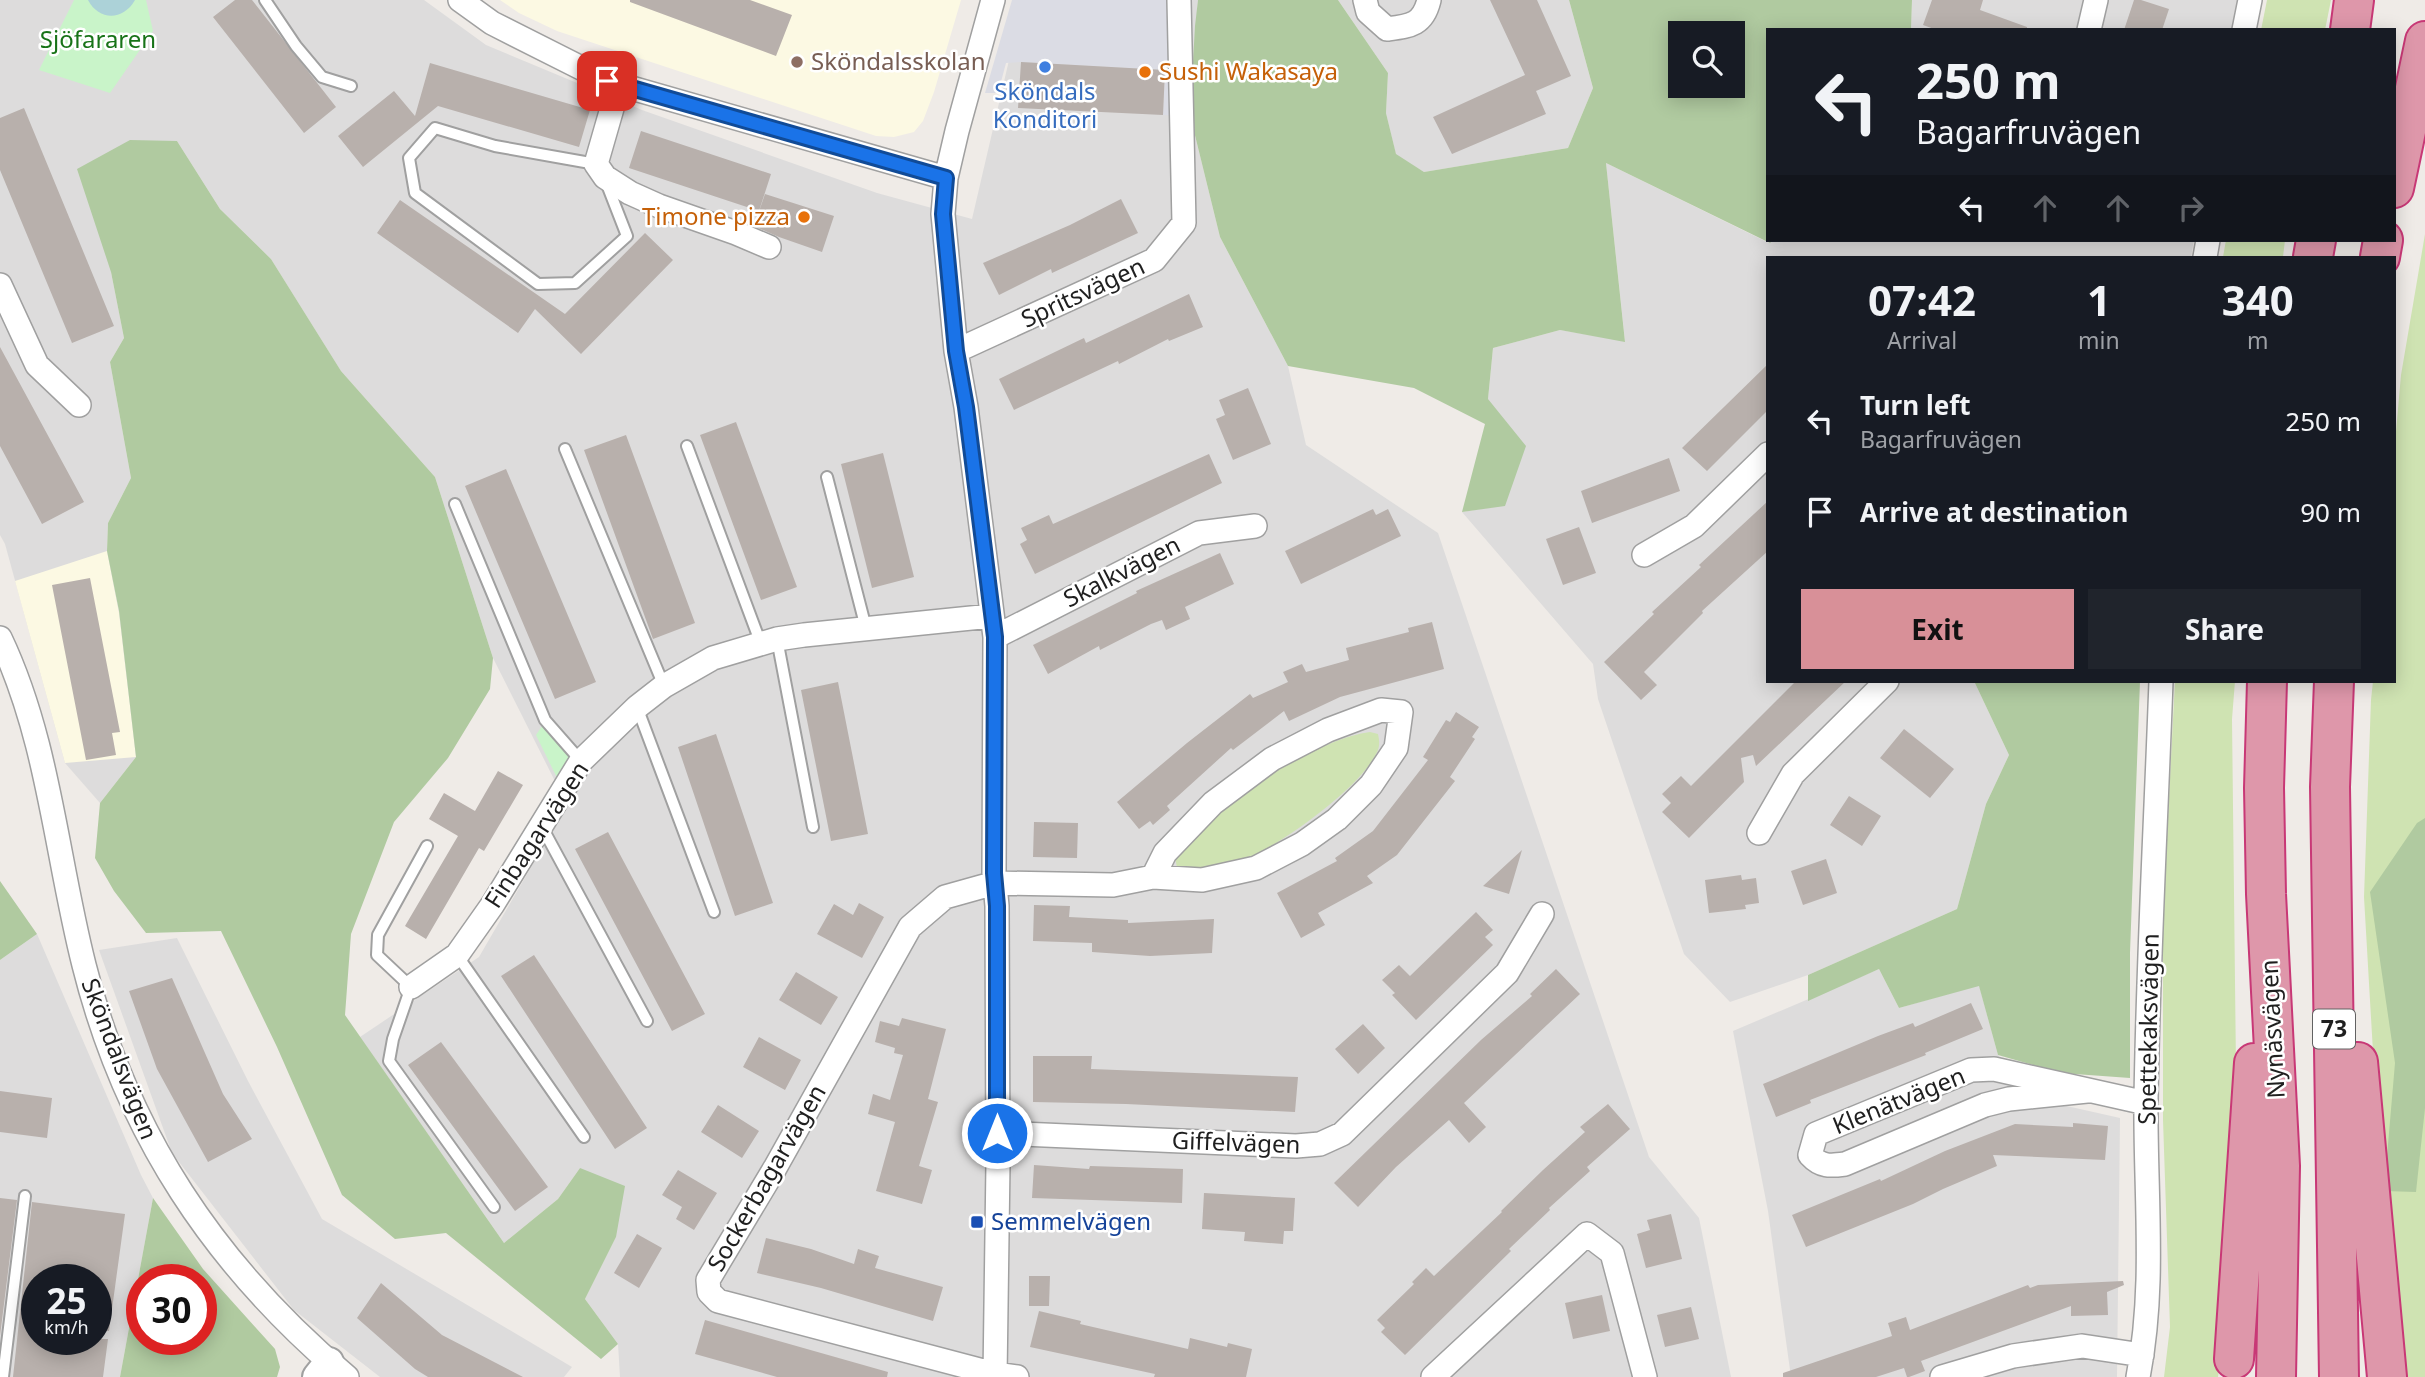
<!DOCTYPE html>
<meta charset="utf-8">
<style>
:root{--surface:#171b24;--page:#20242c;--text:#f1f3f6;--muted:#9ea1a6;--accent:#d89098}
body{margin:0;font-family:"Noto Sans",sans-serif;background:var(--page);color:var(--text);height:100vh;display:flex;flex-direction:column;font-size:26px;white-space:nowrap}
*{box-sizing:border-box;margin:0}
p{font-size:23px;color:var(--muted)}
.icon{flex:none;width:38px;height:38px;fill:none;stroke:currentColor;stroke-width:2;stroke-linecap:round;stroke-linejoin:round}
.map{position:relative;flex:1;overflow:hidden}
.side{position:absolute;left:1766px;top:256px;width:630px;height:427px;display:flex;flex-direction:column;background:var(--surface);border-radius:0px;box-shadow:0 4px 18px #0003}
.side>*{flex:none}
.hud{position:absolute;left:1766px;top:28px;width:630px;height:214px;border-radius:0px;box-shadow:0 4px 18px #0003;background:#171b24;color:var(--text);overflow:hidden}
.buttons{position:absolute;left:1668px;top:21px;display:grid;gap:14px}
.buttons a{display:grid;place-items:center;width:77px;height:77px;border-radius:0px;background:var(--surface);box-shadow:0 4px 18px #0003;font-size:35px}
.speed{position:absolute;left:21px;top:1264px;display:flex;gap:14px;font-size:35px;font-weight:700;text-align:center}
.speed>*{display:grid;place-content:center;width:91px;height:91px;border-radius:50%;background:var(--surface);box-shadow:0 4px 18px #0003;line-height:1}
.speed small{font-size:18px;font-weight:400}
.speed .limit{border:10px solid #d22;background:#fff;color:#111}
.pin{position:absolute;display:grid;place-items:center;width:60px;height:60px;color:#fff;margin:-30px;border-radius:14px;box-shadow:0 4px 10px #0006}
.me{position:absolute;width:77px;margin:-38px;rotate:0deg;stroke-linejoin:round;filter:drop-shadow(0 0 5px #0008)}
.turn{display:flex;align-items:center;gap:24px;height:147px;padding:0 35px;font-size:32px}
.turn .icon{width:91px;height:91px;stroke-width:2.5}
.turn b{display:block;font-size:49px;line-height:60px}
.lanes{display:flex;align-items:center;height:66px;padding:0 35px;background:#0003;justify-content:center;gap:35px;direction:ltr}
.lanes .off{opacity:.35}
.eta{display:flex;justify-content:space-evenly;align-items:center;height:119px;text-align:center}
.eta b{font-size:42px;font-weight:700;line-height:49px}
.action{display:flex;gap:14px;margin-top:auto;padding:14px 35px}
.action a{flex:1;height:80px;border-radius:0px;background:var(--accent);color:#111;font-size:28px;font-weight:700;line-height:80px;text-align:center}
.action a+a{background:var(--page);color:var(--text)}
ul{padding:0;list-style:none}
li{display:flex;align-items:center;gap:21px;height:91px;padding:0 35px}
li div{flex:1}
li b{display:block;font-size:26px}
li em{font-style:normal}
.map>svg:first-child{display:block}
.residential{fill:#dddcdc;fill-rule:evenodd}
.education{fill:#fcf9e3}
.grass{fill:#cfe3b2}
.forest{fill:#b0caa0;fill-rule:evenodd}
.park{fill:#c9f4c9}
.plaza{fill:#dbdce4}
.water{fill:#acd2d8}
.building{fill:#b8b0ac}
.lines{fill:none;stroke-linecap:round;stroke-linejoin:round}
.service-casing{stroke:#a0a0a0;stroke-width:14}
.minor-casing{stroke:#a0a0a0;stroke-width:26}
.tertiary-casing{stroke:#a0a0a0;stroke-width:32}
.motorway-casing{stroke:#c83876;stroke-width:42}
.service{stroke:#fff;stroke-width:10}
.minor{stroke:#fff;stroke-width:23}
.tertiary{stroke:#fff;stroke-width:28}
.motorway{stroke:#de97aa;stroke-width:38}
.route-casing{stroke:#114b97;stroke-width:18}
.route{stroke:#1a73e8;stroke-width:12}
.education-dot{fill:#8d6e63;stroke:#fff;stroke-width:2.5}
.shop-dot{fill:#3f7fe0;stroke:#fff;stroke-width:2.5}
.food-dot{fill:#e8710a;stroke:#fff;stroke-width:2.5}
.transit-dot{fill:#1a4fb4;stroke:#fff;stroke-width:2.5}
.labels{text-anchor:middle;stroke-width:5;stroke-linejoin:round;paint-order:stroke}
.shield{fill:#fff;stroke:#626262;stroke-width:2}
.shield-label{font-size:23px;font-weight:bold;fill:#1f1f1f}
.park-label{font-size:24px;fill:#187318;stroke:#fff}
.education-label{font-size:24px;fill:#785e54;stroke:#fff;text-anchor:start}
.food-label{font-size:24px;fill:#c56008;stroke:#fff;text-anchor:start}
.shop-label{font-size:24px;fill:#366cbe;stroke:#fff}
.street-label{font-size:24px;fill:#1f1f1f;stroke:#fff}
.transit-label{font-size:24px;fill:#164399;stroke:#fff;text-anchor:start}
</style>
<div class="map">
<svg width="2425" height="1377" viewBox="0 0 2425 1377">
<rect width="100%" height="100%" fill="#efebe7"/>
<!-- residential -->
<path class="residential" d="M0 0H424L486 45 642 110 877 193 972 219 1023 0H1198L1190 115 1220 237 1288 366 1306 445 1438 533 1649 1157 1699 1218 1731 1377H620L618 1344 585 1299 616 1237 580 1168 558 1199 504 1243 360 1037 479 957 567 805 493 658 435 477 341 371 271 259 220 209 177 141 111 272 124 338 110 362 131 478 108 523 107 551 119 613 136 757 100 803 65 763 5 544 0 535Z
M1338 0H1569L1593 88 1568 148 1424 172 1396 155 1386 113 1388 73Z
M1912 0H2239L2233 30H1911Z
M1606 163 1769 243 1773 240H2194L2191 257H1768V681H1974L2009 755 1986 804 1957 909 1808 975 1730 1002 1684 954 1598 699 1593 664 1462 512 1505 505 1488 399 1493 348 1560 330 1625 341Z
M37 934 141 1175 153 1198 120 1377H0V960ZM37 1279H96V1339H37Z
M177 938 248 1081 322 1219 572 1367 564 1377H380L294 1310 172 1153 99 950Z
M1879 969 1899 1008 1979 985 1998 1055 2040 1100 2120 1118 2117 1377H1791L1768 1211 1733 1031Z"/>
<!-- education -->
<path class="education" d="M500 0H961L934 92 923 121 914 132 894 137 876 136 557 31 519 13Z
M107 551 119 613 136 757 65 763 15 581Z"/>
<!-- grass -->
<path class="grass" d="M2267 0H2331L2325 30H2261Z
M2425 234V1377H2400L2378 1138 2364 897 2371 700 2373 681H2394V454L2401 375Z
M2226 240H2285L2283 257H2223Z
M2175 681H2235L2232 719 2236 1068 2229 1288 2218 1377H2164L2170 1327 2163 1120V913Z
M1370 732 1378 734C1379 739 1380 744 1378 750 1363 788 1270 853 1231 866 1213 872 1195 869 1177 867L1175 858C1193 839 1211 816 1232 800 1264 775 1330 737 1370 732Z"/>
<!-- forest -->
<path class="forest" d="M1198 0H1338L1388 73 1386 113 1396 154 1424 172 1568 148 1593 88 1569 0H1912L1911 30H1768V240H1773L1770 243 1606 163 1625 342 1560 330 1493 348 1488 399 1526 446 1505 506 1462 512 1485 424 1414 388 1288 366 1220 237 1190 115 1195 26ZM1680 33H1732V86H1680Z
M130 140 177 141 220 209 271 259 341 371 435 477 493 658 490 689 448 758 394 822 351 934 345 1015 504 1243 558 1199 580 1168 625 1186 616 1237 585 1299 618 1344 601 1359 446 1233 395 1239 342 1195 277 1047 221 931 146 933 114 891 95 858 100 803 136 757 119 611 107 551 108 523 131 478 110 362 124 338 111 272 77 169Z
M1974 681H2140L2130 953V1078L2061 1073 1998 1055 1979 986 1899 1008 1879 969 1808 1001V975L1957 909 1986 804 2009 755Z
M2425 818V1108L2416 1192 2384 1191 2395 1063 2370 892 2417 823Z
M0 881 37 934 0 960Z
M153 1198 203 1269 275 1349 280 1367 277 1377H120ZM201 1279V1339H142V1279Z"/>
<!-- park -->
<path class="park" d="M74 0H146L153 31 110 93 39 70Z
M544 723 575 759 561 786 536 735Z"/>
<!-- plaza -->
<path class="plaza" d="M1012 0H1179L1181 116 1163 115 1165 70 1021 62 1006 63 998 93H985Z"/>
<!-- water -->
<path class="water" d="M88 0H135C123 21 99 21 88 0Z"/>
<!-- building -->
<path class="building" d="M235 0H252L336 107 304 133 213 17Z
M630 0H750L792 15 776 56 630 2Z
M1490 0H1537L1571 76 1536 91 1546 114 1452 154 1433 117 1525 75Z
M1932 0H1983L1980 10 2027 27V30H1937L1923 25Z
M2134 0H2141L2169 9 2162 30H2124Z
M1021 62 1165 70 1163 115 1018 108Z
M430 63 590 110 579 147 438 106 363 167 338 136 394 91 415 116Z
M24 108 114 326 72 343 0 170V118Z
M641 131 771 174 759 211 629 168Z
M765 194 834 216 822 252 779 237 754 226Z
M1121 199 1138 233 1052 273 1051 269 999 295 983 263 1070 225Z
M400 200 565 314 645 233 673 260 581 354 535 309 518 333 377 233Z
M1189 294 1203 327 1169 341 1168 339 1119 364 1118 361 1014 410 999 379 1084 338 1086 343Z
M0 347 84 502 42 524 0 446Z
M1768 364V410L1707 471 1682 448Z
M1248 388 1271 444 1233 460 1216 419 1225 415 1219 400Z
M736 422 797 587 761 600 700 435Z
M626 435 695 623 653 639 584 450Z
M883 453 914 577 872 588 841 464Z
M1209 454 1222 483 1035 574 1020 544 1027 540 1021 528 1049 515 1053 524Z
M1669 458 1680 491 1592 523 1581 491Z
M506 469 596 682 555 699 465 486Z
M1768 501V551L1702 611 1703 613 1644 672 1657 685 1641 700 1604 662 1654 614 1652 612 1701 567 1699 565Z
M1373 509 1376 515 1388 509 1401 536 1301 584 1285 551Z
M1579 527 1596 573 1563 585 1546 539Z
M1220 553 1234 584 1185 607 1190 619 1166 630 1162 620 1151 624 1100 650 1099 646 1048 674 1033 645 1137 593 1136 591Z
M90 578 120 732 112 733 116 755 86 760 52 585Z
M1432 622 1444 669 1340 697 1289 721 1284 711 1233 750 1231 748 1167 806 1170 810 1153 825 1150 821 1139 829 1117 802 1187 743 1250 694 1253 698 1288 682 1283 672 1302 664 1306 672 1349 660 1346 648 1409 632 1408 628Z
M1796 681H1846L1756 766 1753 755 1741 758 1744 782 1689 838 1662 812 1671 803 1662 794 1681 776 1691 786Z
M838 682 868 834 831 841 801 690Z
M1456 712 1479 727 1472 737 1475 739 1450 777 1455 781 1397 855 1367 876 1373 883 1318 913 1325 925 1301 938 1277 893 1337 861 1335 858 1373 831 1428 760 1423 757 1446 720 1450 722Z
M1904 729 1954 769 1930 798 1880 758Z
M716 734 773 903 735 916 678 747Z
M498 771 523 785 484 851 479 848 426 939 405 926 458 836 429 819 444 793 475 811Z
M1849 796 1881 816 1862 846 1830 825Z
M1034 822 1078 823 1077 858 1033 857Z
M608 832 705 1014 672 1031 575 849Z
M1522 850 1509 894 1483 886Z
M1826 859 1837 893 1803 905 1791 871Z
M1741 875 1742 880 1756 878 1759 903 1745 905 1746 909 1709 913 1705 880Z
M859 903 884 917 862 958 817 934 834 904 853 915Z
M1034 905 1070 906 1069 917 1128 920V923L1214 919 1212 953 1150 956 1092 952V943L1033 941Z
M1476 912 1493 930 1485 937 1493 945 1416 1020 1392 995 1395 993 1382 980 1399 965 1410 976Z
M534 955 647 1128 615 1149 501 976Z
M1556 969 1580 994 1464 1103 1486 1127 1469 1143 1449 1120 1396 1167 1358 1207 1334 1183 1481 1040 1532 996 1530 994Z
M796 972 838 997 821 1025 779 1000Z
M172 978 223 1094 252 1139 208 1162 157 1069 129 991Z
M1971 1003 1983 1029 1925 1053 1926 1055 1810 1100 1811 1103 1776 1117 1763 1084 1878 1036 1913 1023 1915 1027Z
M902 1018 946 1029 928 1099 938 1102 919 1166 932 1170 922 1204 876 1191 895 1122 868 1114 873 1094 890 1100 903 1055 894 1053 895 1048 875 1042 880 1021 899 1026Z
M1363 1024 1385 1048 1358 1074 1335 1049Z
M759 1037 801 1060 785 1090 743 1067Z
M441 1042 548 1187 515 1211 408 1065Z
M1033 1056H1092L1091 1069 1298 1077 1295 1112 1126 1104 1033 1102Z
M0 1091 52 1098 47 1138 0 1132Z
M1608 1104 1630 1129 1587 1167 1590 1171 1549 1208 1550 1210 1509 1249 1511 1251 1405 1355 1381 1332 1385 1328 1377 1320 1414 1284 1412 1282 1426 1268 1434 1276 1502 1212 1501 1211 1543 1170 1585 1132 1580 1127Z
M718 1105 759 1131 742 1158 701 1132Z
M2073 1123 2108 1126 2105 1160 1993 1155 1997 1166 1943 1189 1913 1204 1806 1247 1792 1215 1880 1179 1881 1181 1945 1151 2015 1124 2073 1127Z
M1034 1165 1089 1169 1090 1166 1183 1169 1182 1203 1032 1198Z
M678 1170 717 1193 694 1230 676 1219 682 1207 662 1195Z
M1204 1193 1295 1198 1293 1231H1284L1283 1244 1244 1241 1245 1232 1202 1229Z
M0 1198 17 1200 0 1336Z
M32 1202 125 1214 109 1331 96 1330V1279H37V1339H108L103 1377H13Z
M1671 1214 1682 1259 1646 1268 1637 1234 1650 1230 1647 1220Z
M637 1234 662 1248 639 1288 614 1273Z
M766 1238 811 1249 854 1264 858 1249 879 1256 875 1268 943 1287 933 1321 821 1288 757 1273Z
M1029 1276H1050L1049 1306H1029Z
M2123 1281 2124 1285 2107 1292 2108 1315 2071 1316V1306L1921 1361 1925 1371 1909 1377H1907L1904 1368 1876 1377H1783V1373L1892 1336 1888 1323 1906 1317 1910 1330 2028 1285 2030 1288 2038 1285Z
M381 1283 442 1335 523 1377H428L415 1369 357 1318Z
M1602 1295 1610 1331 1573 1339 1565 1303Z
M1691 1307 1699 1339 1665 1347 1657 1315Z
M1039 1311 1081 1321 1080 1324 1188 1349 1190 1338 1227 1347 1228 1343 1252 1349 1246 1377H1154L1155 1374 1030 1347Z
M705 1320 888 1372 887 1377H777L695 1354Z"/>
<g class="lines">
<!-- service casing -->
<g class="service-casing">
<path id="service" d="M265 0 296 46 322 77 351 86
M596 164 495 146 435 128 409 158 415 193 538 284 575 283 627 236 606 182
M687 446 761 644
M565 449 664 686
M827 477 866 628
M455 504 545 720 581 761
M777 639 813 827
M637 707 714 912
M542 827 647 1021
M427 846 378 935 377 955 411 987 393 1039 389 1061 494 1207
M457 955 584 1137
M3 1377 25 1196"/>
</g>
<!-- minor casing -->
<g class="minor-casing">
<path id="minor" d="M460 0 492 23 607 81 946 178
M993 0 957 131 946 178 943 214 956 351 966 407 995 637 994 873 997 906 998 1163 995 1377
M1365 0 1368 12 1387 29C1410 26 1423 25 1429 0
M2089 30 2096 0
M2244 30 2250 0
M619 84 596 164 605 177 630 193 659 206 736 233 769 247
M2205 257 2208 240
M0 285 37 365 79 405
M956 351 1154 260 1184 223 1179 0
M1644 555 1694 526 1768 454
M995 637 1199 533 1255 526
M0 638C49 741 56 855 84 965 126 1133 215 1266 347 1377
M1759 833 1793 774 1887 681
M411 987 457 955 493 904 581 761 637 707 664 686 713 658 777 639 804 635 991 616
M2087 1091 2009 1099 1985 1105 1845 1164C1830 1166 1821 1167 1810 1155L1816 1134 1971 1070 1994 1069 2146 1103
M997 1133 1296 1146 1320 1144 1342 1134 1507 973 1542 914
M1017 1377 995 1374 718 1301 709 1292 708 1280 775 1168 910 927 945 897 995 883 1113 885 1153 877 1202 880 1256 868 1302 844 1337 819 1371 785 1396 748 1401 712 1381 710 1328 730 1272 759 1213 803 1165 853 1153 877
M1433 1377 1587 1234 1612 1253 1645 1377
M1942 1377 2013 1356 2082 1346 2142 1355
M2138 1377C2156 1286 2145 1193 2146 1101 2148 961 2156 821 2161 681"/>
</g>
<!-- tertiary casing -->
<g class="tertiary-casing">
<path id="tertiary" d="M317 1377 329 1362"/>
</g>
<!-- motorway casing -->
<g class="motorway-casing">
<path id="motorway" d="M2350 30 2354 0
M2394 188 2425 41
M2313 257 2316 240
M2380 257 2383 240
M2267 681 2264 788 2266 894 2280 1166 2276 1377
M2334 681 2330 787 2339 1377
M2358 1062 2387 1377
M2234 1359 2254 1063"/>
</g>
<!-- service -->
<use href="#service" class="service"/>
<!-- minor -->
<use href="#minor" class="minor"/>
<!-- tertiary -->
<use href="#tertiary" class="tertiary"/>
<!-- motorway -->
<use href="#motorway" class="motorway"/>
</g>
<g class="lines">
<!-- route casing -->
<g class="route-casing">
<path id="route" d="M607 81 946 178 943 214 956 351 966 407 995 637 994 873 997 906V1133"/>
</g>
<!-- route -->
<use href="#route" class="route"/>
</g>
<!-- markers -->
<circle class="education-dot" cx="797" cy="62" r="7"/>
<circle class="shop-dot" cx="1045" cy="67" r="7"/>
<g class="food-dot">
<circle cx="1145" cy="72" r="7"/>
<circle cx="804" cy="217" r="7"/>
</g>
<rect class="transit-dot" x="970" y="1215" width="14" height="14" rx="3.5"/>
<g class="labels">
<!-- shield labels -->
<rect class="shield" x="2313" y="1009.5" width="42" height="39" rx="5"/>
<g class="shield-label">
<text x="2334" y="1037">73</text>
</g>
<!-- park labels -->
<g class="park-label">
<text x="98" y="48">Sjöfararen</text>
</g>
<!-- education labels -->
<g class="education-label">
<text x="811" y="70">Sköndalsskolan</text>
</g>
<!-- food labels -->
<g class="food-label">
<text x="1159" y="80">Sushi Wakasaya</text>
<text x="790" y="225" text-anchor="end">Timone pizza</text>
</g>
<!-- shop labels -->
<g class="shop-label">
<text x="1045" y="100">Sköndals<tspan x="1045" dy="28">Konditori</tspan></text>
</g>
<!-- street labels -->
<g class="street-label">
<text transform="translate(1083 293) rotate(-25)" y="8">Spritsvägen</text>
<text transform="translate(1122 572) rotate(-27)" y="8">Skalkvägen</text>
<text transform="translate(537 835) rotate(-57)" y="8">Finbagarvägen</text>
<text transform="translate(2149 1029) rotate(-89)" y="8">Spettekaksvägen</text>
<text transform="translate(2273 1029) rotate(-93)" y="8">Nynäsvägen</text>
<text transform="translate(119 1059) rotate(69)" y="8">Sköndalsvägen</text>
<text transform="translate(1899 1101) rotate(-22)" y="8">Klenätvägen</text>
<text transform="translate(1236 1143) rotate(2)" y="8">Giffelvägen</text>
<text transform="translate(767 1178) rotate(-60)" y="8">Sockerbagarvägen</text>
</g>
<!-- transit labels -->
<g class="transit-label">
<text x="991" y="1230">Semmelvägen</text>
</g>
</g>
</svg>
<div class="buttons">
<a><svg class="icon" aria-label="search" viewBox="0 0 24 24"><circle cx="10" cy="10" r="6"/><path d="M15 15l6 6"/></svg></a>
</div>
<div class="speed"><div>25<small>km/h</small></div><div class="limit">30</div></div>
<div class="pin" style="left:607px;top:81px;background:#d93025"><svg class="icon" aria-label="arrive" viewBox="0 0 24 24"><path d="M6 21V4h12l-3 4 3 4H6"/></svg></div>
<svg class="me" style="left:997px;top:1133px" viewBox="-20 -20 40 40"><circle r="17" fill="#1a73e8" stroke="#fff" stroke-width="3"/><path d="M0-11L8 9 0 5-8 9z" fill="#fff"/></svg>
<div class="hud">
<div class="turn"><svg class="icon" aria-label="left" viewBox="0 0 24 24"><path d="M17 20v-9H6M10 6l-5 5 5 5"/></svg><div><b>250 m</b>Bagarfruvägen</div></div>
<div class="lanes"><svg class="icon" aria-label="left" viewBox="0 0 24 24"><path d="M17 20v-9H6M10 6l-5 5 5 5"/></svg><svg class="icon off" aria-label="ahead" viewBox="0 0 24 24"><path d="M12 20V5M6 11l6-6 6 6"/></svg><svg class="icon off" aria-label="ahead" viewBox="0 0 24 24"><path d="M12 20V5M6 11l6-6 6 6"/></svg><svg class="icon off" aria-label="right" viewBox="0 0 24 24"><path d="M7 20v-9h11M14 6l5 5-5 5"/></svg></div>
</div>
<section class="side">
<div class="eta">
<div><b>07:42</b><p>Arrival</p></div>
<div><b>1</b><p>min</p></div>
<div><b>340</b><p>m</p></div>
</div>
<ul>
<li><svg class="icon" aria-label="left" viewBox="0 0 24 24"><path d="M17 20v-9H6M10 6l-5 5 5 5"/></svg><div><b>Turn left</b><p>Bagarfruvägen</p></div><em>250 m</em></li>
<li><svg class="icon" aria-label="arrive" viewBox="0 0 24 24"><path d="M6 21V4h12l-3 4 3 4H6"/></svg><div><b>Arrive at destination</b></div><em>90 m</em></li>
</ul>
<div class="action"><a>Exit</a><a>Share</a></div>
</section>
</div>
